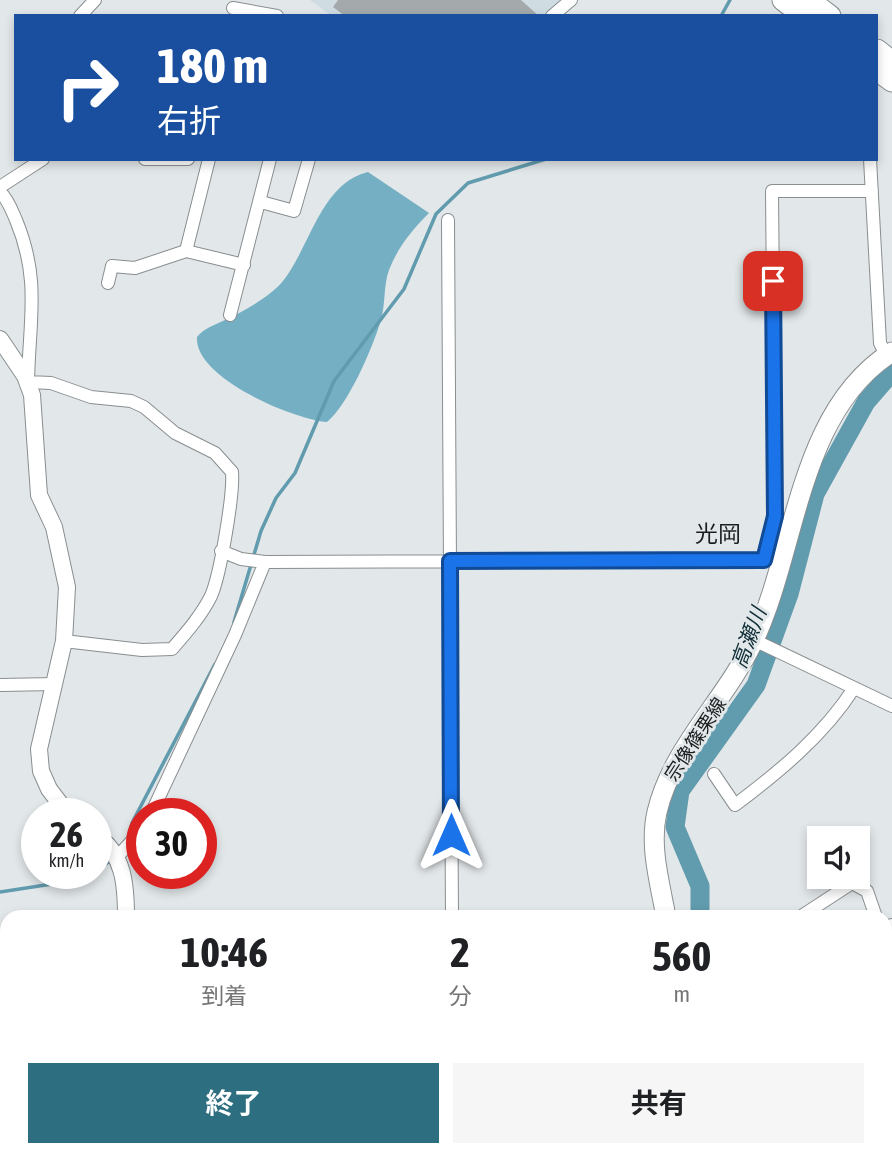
<!DOCTYPE html>
<html lang="ja">
<meta charset="utf-8">
<style>
:root{--surface:#fff;--page:#f6f6f6;--text:#202124;--muted:#757577;--accent:#2d6e81}
body{margin:0;font-family:"Asap Condensed","Noto Sans JP",sans-serif;background:var(--page);color:var(--text);height:100vh;display:flex;flex-direction:column;font-size:26px;white-space:nowrap}
*{box-sizing:border-box;margin:0}
p{font-size:23px;color:var(--muted)}
.icon{flex:none;width:38px;height:38px;fill:none;stroke:currentColor;stroke-width:2;stroke-linecap:round;stroke-linejoin:round}
.map{position:relative;flex:1;overflow:hidden}
.panel{position:absolute;left:0px;top:910px;width:892px;height:247px;display:flex;flex-direction:column;background:var(--surface);border-radius:21px 21px 0 0;box-shadow:0 4px 10px #0003}
.panel>*{flex:none}
.banner{position:absolute;left:14px;top:14px;width:864px;height:147px;border-radius:0px;box-shadow:0 4px 10px #0003;background:#1a4fa0;color:#fff;overflow:hidden}
.tools{position:absolute;left:807px;top:826px;display:grid;gap:14px}
.tools a{display:grid;place-items:center;width:63px;height:63px;border-radius:0px;background:var(--surface);box-shadow:0 4px 10px #0003;font-size:35px}
.speed{position:absolute;left:21px;top:798px;display:flex;gap:14px;font-size:35px;font-weight:700;text-align:center}
.speed>*{display:grid;place-content:center;width:91px;height:91px;border-radius:50%;background:var(--surface);box-shadow:0 4px 10px #0003;line-height:1}
.speed small{font-size:18px;font-weight:400}
.speed .limit{border:10px solid #d22;background:#fff;color:#111}
.pin{position:absolute;display:grid;place-items:center;width:60px;height:60px;color:#fff;margin:-30px;border-radius:14px;box-shadow:0 4px 10px #0006}
.me{position:absolute;width:77px;margin:-38px;rotate:0deg;stroke-linejoin:round;filter:drop-shadow(0 0 5px #0008)}
.turn{display:flex;align-items:center;gap:24px;height:147px;padding:0 28px;font-size:32px}
.turn .icon{width:91px;height:91px;stroke-width:2.5}
.turn b{display:block;font-size:49px;line-height:60px}
.eta{display:flex;justify-content:space-evenly;align-items:center;height:119px;text-align:center}
.eta b{font-size:42px;font-weight:700;line-height:49px}
.button{display:flex;gap:14px;margin-top:auto;padding:14px 28px}
.button a{flex:1;height:80px;border-radius:0px;background:var(--accent);color:#fff;font-size:28px;font-weight:700;line-height:80px;text-align:center}
.button a+a{background:var(--page);color:var(--text)}
.map>svg:first-child{display:block}
.built{fill:#cfdde2}
.forest{fill:#75afc3}
.lines{fill:none;stroke-linecap:round;stroke-linejoin:round}
.stream{stroke:#619bae;stroke-width:3.5}
.river{stroke:#619bae;stroke-width:19}
.building{fill:#a4a9ab}
.minor-casing{stroke:#898e90;stroke-width:14}
.tertiary-casing{stroke:#898e90;stroke-width:18}
.primary-casing{stroke:#898e90;stroke-width:21}
.trunk-casing{stroke:#898e90;stroke-width:23}
.minor{stroke:#fff;stroke-width:12}
.tertiary{stroke:#fff;stroke-width:16}
.primary{stroke:#fff;stroke-width:19}
.trunk{stroke:#fff;stroke-width:21}
.route-casing{stroke:#114b97;stroke-width:18}
.route{stroke:#1a73e8;stroke-width:12}
.labels{text-anchor:middle;stroke-width:6;stroke-linejoin:round;paint-order:stroke}
.street-label{font-size:19px;fill:#1b1d1e;stroke:#e2e7e9}
.water-label{font-size:21px;font-style:italic;fill:#102e37;stroke:#e2e7e9}
.quarter-label{font-size:23px;fill:#1b1d1e;stroke:#e2e7e9}
</style>
<div class="map">
<svg width="892" height="1156" viewBox="0 0 892 1156">
<rect width="100%" height="100%" fill="#e2e7e9"/>
<!-- built -->
<path class="built" d="M310 0H560L544 16H332Z"/>
<!-- forest -->
<path class="forest" d="M368 172 429 213C412 230 398 247 389 270 383 286 386 306 380 323 372 349 348 405 327 422 293 419 194 378 197 337 204 328 215 325 225 320 244 311 270 297 283 281 310 247 321 183 368 172Z"/>
<g class="lines">
<!-- stream -->
<path class="stream" d="M721 16 730 0
M234 622 261 531 276 498 295 473 334 381 404 289 436 214 468 183 546 159
M128 838 132 823 215 664
M96 871 111 860
M0 892 65 882 91 873"/>
<!-- river -->
<path class="river" d="M700 917V886L675 827 680 791 756 685 789 594 815 494 866 402 892 372
M714 1150 715 1156"/>
</g>
<!-- building -->
<path class="building" d="M338 0H521L539 16H345L333 7Z"/>
<g class="lines">
<!-- minor casing -->
<g class="minor-casing">
<path id="minor" d="M233 8 277 16
M80 16 95 0
M552 16 571 0
M145 159H188
M870 159 880 343 886 355
M0 187 43 159
M0 192C8 199 12 211 16 220 41 280 29 321 28 382L51 383 91 397 131 401 144 407 175 433 215 453 232 472C234 494 220 576 211 596 201 616 186 633 172 649L142 650 64 641
M261 202 294 211 309 159
M448 220 452 917
M186 251 209 159
M108 283 112 266 135 268 186 251 244 265
M230 315 270 159
M221 551 241 559 265 562 782 560
M764 560 775 516 772 191H872
M754 640 892 706
M0 685 55 684
M714 774 735 805C779 772 824 735 854 688
M151 814 235 635 265 562
M118 856 142 830
M803 915 852 883 867 891 876 917
M886 927 892 925
M886 941 892 956
M886 992 892 987
M125 1150V1156
M729 1150 730 1156
M452 1156V1150"/>
</g>
<!-- tertiary casing -->
<g class="tertiary-casing">
<path id="tertiary" d="M0 339 25 376 32 395 39 495 54 527 67 587 64 641 39 749 41 771 49 789 68 814
M96 835C124 854 126 885 126 917
M0 1026H7"/>
</g>
<!-- primary casing -->
<g class="primary-casing">
<path id="primary" d="M666 917C660 883 649 846 657 812 672 748 725 701 753 642 797 551 797 412 892 352
M692 1150 693 1156"/>
</g>
<!-- trunk casing -->
<g class="trunk-casing">
<path id="trunk" d="M783 0 804 16
M809 0 830 16
M877 50 892 62
M877 70 892 81"/>
</g>
<!-- minor -->
<use href="#minor" class="minor"/>
<!-- tertiary -->
<use href="#tertiary" class="tertiary"/>
<!-- primary -->
<use href="#primary" class="primary"/>
<!-- trunk -->
<use href="#trunk" class="trunk"/>
</g>
<g class="lines">
<!-- route casing -->
<g class="route-casing">
<path id="route" d="M451 835 450 561 764 560 775 516 773 281"/>
</g>
<!-- route -->
<use href="#route" class="route"/>
</g>
<g class="labels">
<!-- street labels -->
<g class="street-label">
<text transform="translate(695 739) rotate(-57)" y="7">宗像篠栗線</text>
</g>
<!-- water labels -->
<g class="water-label">
<text transform="translate(749 638) rotate(-70)" y="7">高瀬川</text>
</g>
<!-- quarter labels -->
<g class="quarter-label">
<text x="718" y="542">光岡</text>
</g>
</g>
</svg>
<div class="tools">
<a><svg class="icon" aria-label="sound" viewBox="0 0 24 24"><path d="M4 9h4l5-4v14l-5-4H4zM17 9q2 3 0 6"/></svg></a>
</div>
<div class="speed"><div>26<small>km/h</small></div><div class="limit">30</div></div>
<div class="pin" style="left:773px;top:281px;background:#d93025"><svg class="icon" aria-label="arrive" viewBox="0 0 24 24"><path d="M6 21V4h12l-3 4 3 4H6"/></svg></div>
<svg class="me" style="left:451px;top:835px" viewBox="-20 -20 40 40"><path d="M0-17L14 15 0 8-14 15z" fill="#1a73e8" stroke="#fff" stroke-width="4"/></svg>
<div class="banner">
<div class="turn"><svg class="icon" aria-label="right" viewBox="0 0 24 24"><path d="M7 20v-9h11M14 6l5 5-5 5"/></svg><div><b>180 m</b>右折</div></div>
</div>
<section class="panel">
<div class="eta">
<div><b>10:46</b><p>到着</p></div>
<div><b>2</b><p>分</p></div>
<div><b>560</b><p>m</p></div>
</div>
<div class="button"><a>終了</a><a>共有</a></div>
</section>
</div>
